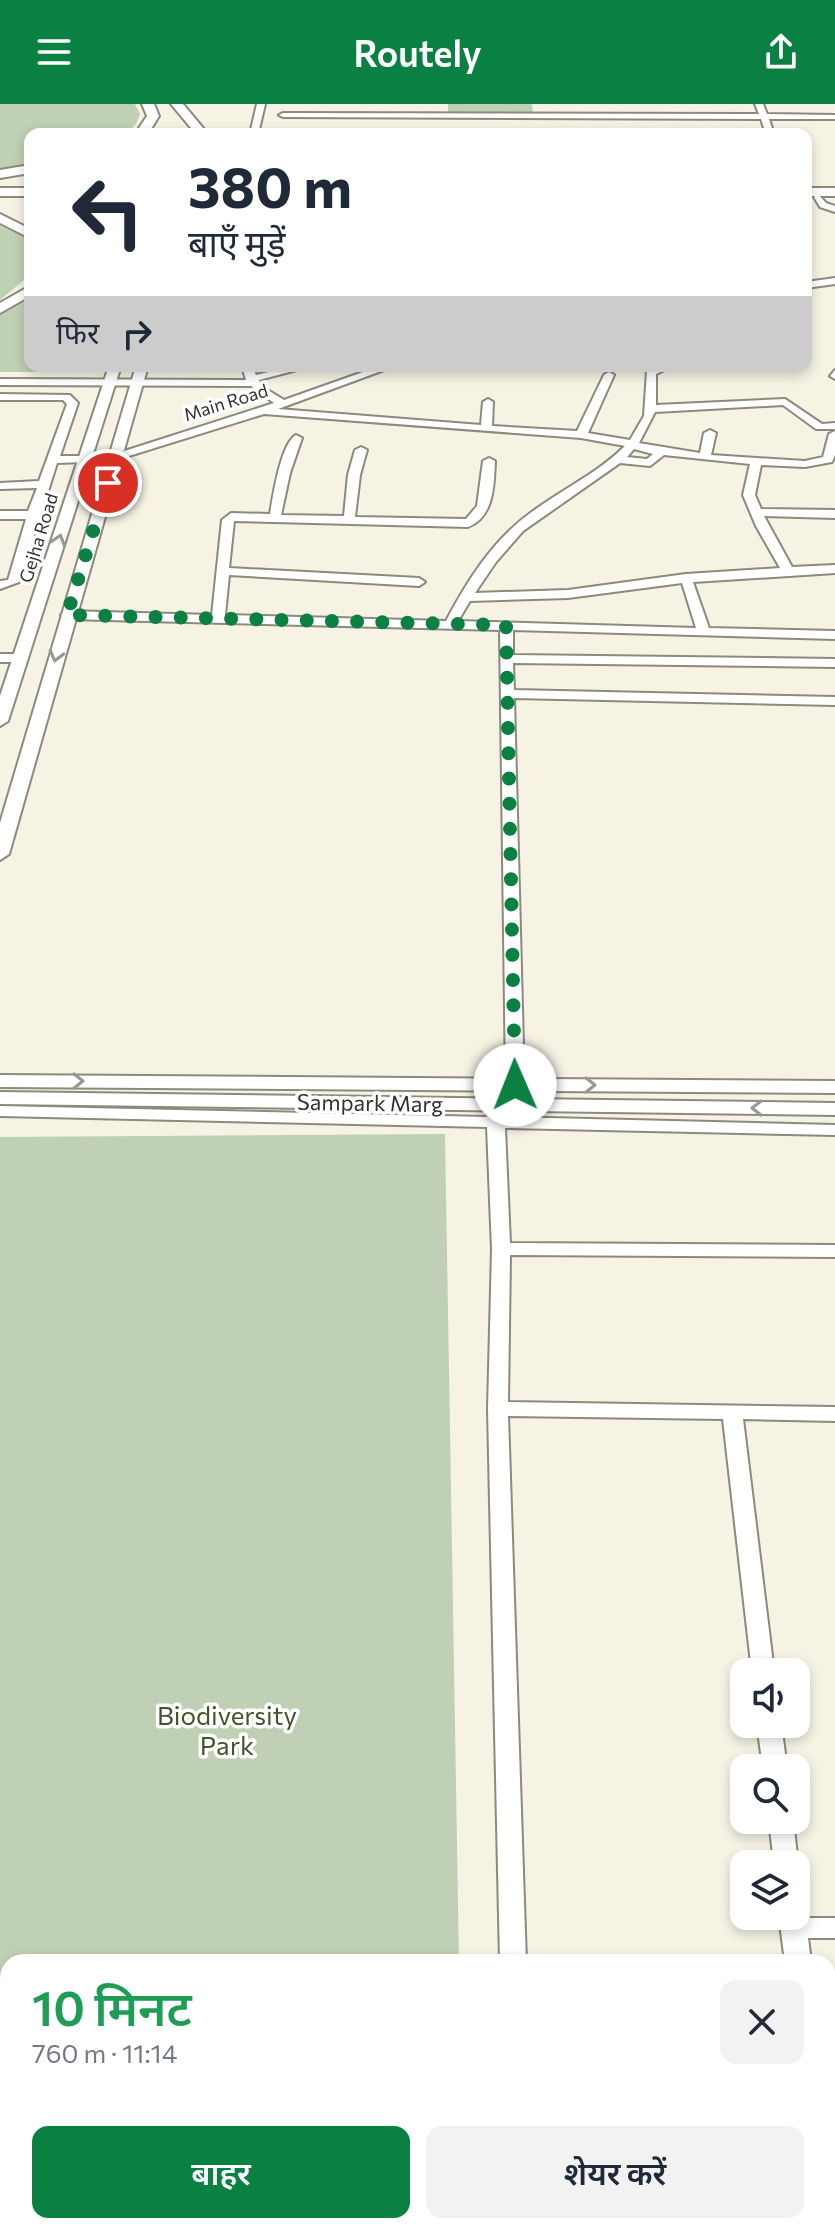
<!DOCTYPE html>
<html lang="hi">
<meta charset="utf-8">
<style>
:root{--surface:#fff;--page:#f2f2f3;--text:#1f2937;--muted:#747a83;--accent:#0b8043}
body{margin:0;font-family:Commissioner,"Noto Sans Devanagari",sans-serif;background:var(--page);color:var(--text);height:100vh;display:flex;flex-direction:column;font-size:30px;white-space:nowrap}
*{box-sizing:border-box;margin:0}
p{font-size:26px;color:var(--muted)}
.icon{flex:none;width:44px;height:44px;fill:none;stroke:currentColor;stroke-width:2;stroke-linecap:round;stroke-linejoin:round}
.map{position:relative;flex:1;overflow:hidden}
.panel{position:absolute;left:0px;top:1850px;width:836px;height:280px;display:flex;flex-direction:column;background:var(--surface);border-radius:24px 24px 0 0;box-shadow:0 4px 12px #0003}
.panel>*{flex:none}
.hud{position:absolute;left:24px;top:24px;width:788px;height:244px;border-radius:16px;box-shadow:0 4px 12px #0003;background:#fff;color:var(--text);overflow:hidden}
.fabs{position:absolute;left:730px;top:1554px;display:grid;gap:16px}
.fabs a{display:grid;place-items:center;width:80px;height:80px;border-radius:16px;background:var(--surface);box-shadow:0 4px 12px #0003;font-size:40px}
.pin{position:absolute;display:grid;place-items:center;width:68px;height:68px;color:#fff;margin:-34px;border:4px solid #fff;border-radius:50%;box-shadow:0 2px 8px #0007}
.me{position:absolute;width:88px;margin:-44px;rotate:359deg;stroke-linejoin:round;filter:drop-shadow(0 0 6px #0008)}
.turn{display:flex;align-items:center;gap:28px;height:168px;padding:0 32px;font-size:36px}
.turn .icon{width:104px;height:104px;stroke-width:2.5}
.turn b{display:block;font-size:56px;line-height:68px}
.then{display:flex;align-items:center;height:76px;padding:0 32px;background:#0003;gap:16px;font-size:30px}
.round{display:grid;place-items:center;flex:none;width:84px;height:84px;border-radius:16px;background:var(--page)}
.headline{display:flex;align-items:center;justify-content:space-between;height:136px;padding:0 32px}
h1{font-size:48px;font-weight:600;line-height:60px;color:#1e9e55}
.action{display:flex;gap:16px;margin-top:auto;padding:16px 32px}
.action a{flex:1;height:92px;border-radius:16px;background:var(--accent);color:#fff;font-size:32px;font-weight:600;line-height:92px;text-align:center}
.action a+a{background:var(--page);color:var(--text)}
header{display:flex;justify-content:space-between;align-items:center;height:104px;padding:0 32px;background:var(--accent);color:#fff;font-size:36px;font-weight:600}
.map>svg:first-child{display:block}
.green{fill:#c0d0b4}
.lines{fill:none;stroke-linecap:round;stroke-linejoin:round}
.minor-casing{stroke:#8c897d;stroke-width:4}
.tertiary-casing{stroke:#8c897d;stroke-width:4}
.secondary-casing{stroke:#8c897d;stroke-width:4}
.minor{fill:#fff;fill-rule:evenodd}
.tertiary{fill:#fff;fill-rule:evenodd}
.secondary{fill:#fff;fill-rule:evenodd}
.oneway{stroke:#989895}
.route{stroke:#0b8043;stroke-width:14;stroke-dasharray:0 25.2}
.labels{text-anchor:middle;stroke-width:7;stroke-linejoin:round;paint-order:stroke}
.far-street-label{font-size:18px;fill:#31302b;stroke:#fff}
.street-label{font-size:22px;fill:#31302b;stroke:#fff}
.near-park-label{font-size:26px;fill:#3f562b;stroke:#fff}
</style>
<header><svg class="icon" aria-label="menu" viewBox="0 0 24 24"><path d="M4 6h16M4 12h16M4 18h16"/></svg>Routely<svg class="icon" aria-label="share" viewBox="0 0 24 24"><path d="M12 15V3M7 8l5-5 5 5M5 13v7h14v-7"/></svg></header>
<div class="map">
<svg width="835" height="2130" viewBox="0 0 835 2130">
<rect width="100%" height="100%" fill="#f6f3e5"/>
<!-- green -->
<path class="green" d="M0 0H135L140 10 136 20 126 30H30V60L0 66Z
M448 0H532L533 10H448Z
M0 122 29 135 30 171 0 196Z
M30 195V262H92L90 268H0V211Z
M445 1030 459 1858H8V2122H463V2130H0V1033Z"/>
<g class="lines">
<!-- minor casing -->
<g class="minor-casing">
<path id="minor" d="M257 0H265L258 30H250Z
M755 0H763L767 10 835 11V15H769L774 30H766L761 15 283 13 279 11 283 9 759 10Z
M818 90 826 99 835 102V108L820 103 814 93Z
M835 174V180L806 184V178Z
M242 262H252L256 271 294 262H312L259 276 261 282 284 296 380 262H395L278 305 481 321 483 298 488 295 493 298 492 322 577 327 604 271 609 268 614 271 588 329 630 336 644 312 647 267 628 262H674L656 270V301L785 295 822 320 835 319V325H816L783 301 655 308 639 339 700 349 704 329 710 326 716 329 711 351 805 357 823 353 829 330 835 327V351L832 358 805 363 761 361 755 391 761 405 835 406V414L764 412 792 463 835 461V469L693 478 709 524 835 527V535L513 526V551L835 555V563L513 559 514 586 835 593V601L514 594 524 981 521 985H509L506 981 500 526 67 515 61 511 67 507 212 511 222 416 231 409 270 410C273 392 281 339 296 331L302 334 290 369 281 411 344 412 348 371 355 346 361 343 367 346 360 371 355 413 466 415 477 402 483 357 489 354 495 357C494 381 494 413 468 423L234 417 229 464 419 474 425 478 419 482 229 471 225 511 446 517C466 479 492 437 529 410 561 386 598 369 625 342L581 334 264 310 116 356 110 353 112 351 274 299 251 282 0 281V275L246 276ZM634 345 653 350 647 355 627 353ZM664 351 750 360 743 391 756 422 780 464 686 470 568 486 475 489 496 458 523 427 620 359 650 362ZM682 479 696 524 458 517 470 497 568 494Z
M698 262H731C724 267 705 267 698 262Z
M835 266V275L830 272Z
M0 290 70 291 78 299 60 352H85L91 355 85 358 57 359 19 478 0 485V477L8 476 26 415H0V407H28L37 384 0 385V379L39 377 67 300 63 296H0Z
M0 550H21L28 554 21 558H0Z
M495 995 504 1000V1013L835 1021V1031L505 1024 510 1139 835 1141V1153L510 1151 508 1298 835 1303V1317L743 1315 774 1568H752L723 1315 508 1312 526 1858H500L488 1305 492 1145 487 1023 0 1012V1002L487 1013 486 1000Z
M757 1620H781L787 1664H763Z
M769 1716H793L798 1760 796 1764V1760H774Z
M796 1803 801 1805 805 1814H835V1834H808L811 1858H785L779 1812H796Z
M828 2027H835V2051H828Z
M828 2094 835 2097V2130H817L816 2122H828Z
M507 2122H535V2130H507Z"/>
</g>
<!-- tertiary casing -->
<g class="tertiary-casing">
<path id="tertiary" d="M109 262H121L8 617 0 622V592Z
M136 262H148L9 750 0 756V719Z
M0 971 835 977V989L0 983Z
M0 988 835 999V1011L0 1000Z"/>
</g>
<!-- secondary casing -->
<g class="secondary-casing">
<path id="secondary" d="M142 0H154L159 12 148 30H135L147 12Z
M171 0H183L208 30H196Z
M30 61V69L0 74V66Z
M0 84H30V92H0Z
M806 84H835V92H806Z
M0 110 30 125V134L0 119Z
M30 182V192L0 209V199Z"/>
</g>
<!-- minor -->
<use href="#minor" class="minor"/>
<!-- tertiary -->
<use href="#tertiary" class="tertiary"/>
<!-- secondary -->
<use href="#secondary" class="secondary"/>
</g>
<!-- one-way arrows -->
<defs><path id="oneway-chevron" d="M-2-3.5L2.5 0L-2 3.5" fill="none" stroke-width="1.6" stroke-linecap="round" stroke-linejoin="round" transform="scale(2)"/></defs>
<g class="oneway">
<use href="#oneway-chevron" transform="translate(59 436) rotate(-73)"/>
<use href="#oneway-chevron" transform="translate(56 552) rotate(105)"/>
<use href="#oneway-chevron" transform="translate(78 977)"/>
<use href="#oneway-chevron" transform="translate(590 981)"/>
<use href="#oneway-chevron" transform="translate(757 1004) rotate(-179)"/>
</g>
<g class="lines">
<!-- route -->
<path class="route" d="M108 379 67 511 506 521 515 981"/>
</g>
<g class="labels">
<!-- far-street labels -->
<g class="far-street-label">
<text transform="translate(226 299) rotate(-17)" y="6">Main Road</text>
<text transform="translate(39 434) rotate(-73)" y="6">Gejha Road</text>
</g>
<!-- street labels -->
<g class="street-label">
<text transform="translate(370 999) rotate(1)" y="8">Sampark Marg</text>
</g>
<!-- near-park labels -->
<g class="near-park-label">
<text x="227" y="1621">Biodiversity<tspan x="227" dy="30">Park</tspan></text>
</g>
</g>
</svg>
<div class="fabs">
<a><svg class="icon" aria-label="sound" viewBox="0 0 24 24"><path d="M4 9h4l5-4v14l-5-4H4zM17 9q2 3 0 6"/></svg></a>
<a><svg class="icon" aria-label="search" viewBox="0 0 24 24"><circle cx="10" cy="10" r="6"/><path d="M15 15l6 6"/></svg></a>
<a><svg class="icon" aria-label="layers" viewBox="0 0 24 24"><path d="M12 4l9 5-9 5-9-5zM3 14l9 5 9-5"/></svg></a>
</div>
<div class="pin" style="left:108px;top:379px;background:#d93025"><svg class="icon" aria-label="arrive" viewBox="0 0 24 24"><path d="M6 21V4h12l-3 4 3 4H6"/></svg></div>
<svg class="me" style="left:515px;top:981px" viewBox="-20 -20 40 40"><circle r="19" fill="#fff"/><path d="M0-13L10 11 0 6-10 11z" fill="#0b8043"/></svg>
<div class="hud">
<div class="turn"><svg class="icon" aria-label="left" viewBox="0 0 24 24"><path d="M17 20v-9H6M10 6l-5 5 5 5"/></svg><div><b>380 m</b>बाएँ मुड़ें</div></div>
<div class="then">फिर<svg class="icon" aria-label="right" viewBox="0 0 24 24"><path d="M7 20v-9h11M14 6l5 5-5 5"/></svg></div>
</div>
<section class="panel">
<div class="headline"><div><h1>10 मिनट</h1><p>760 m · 11:14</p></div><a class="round"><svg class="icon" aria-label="close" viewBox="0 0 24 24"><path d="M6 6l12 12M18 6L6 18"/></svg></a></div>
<div class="action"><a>बाहर</a><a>शेयर करें</a></div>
</section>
</div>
